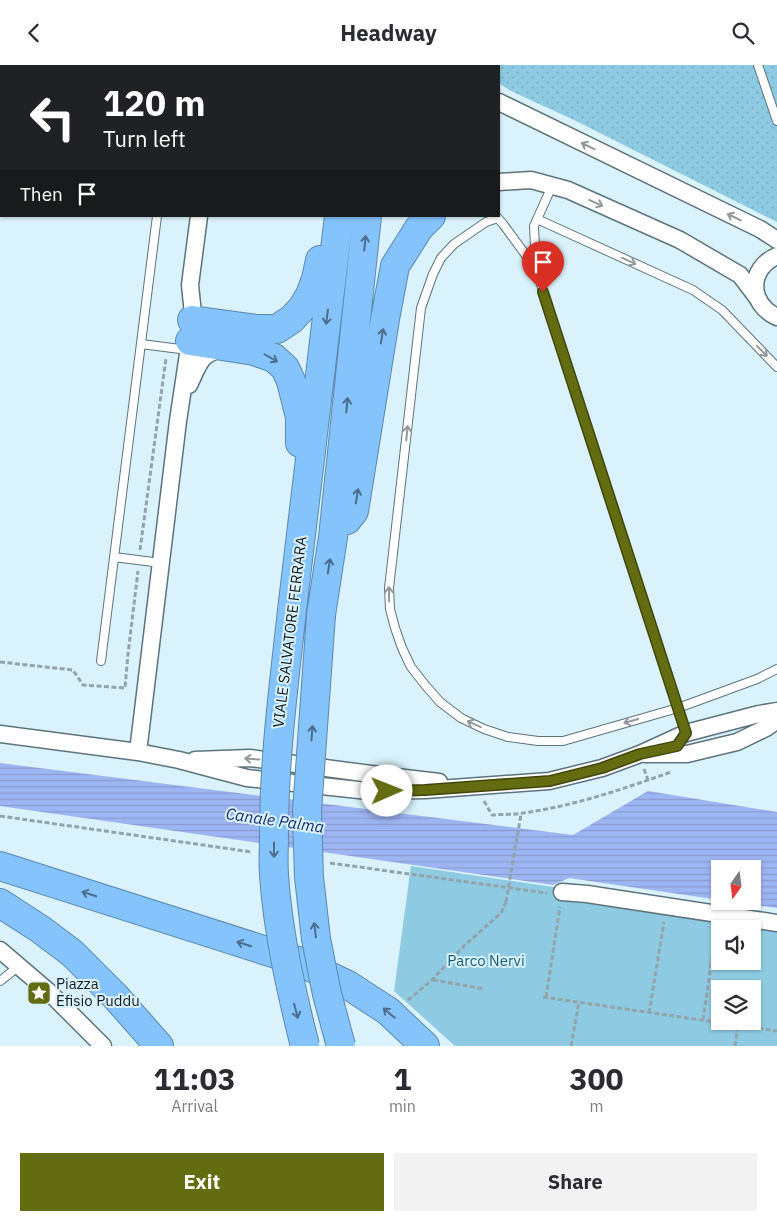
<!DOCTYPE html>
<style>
:root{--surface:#fff;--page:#f2f2f3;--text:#2b2b33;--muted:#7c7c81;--accent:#636c11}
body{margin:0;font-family:"IBM Plex Sans",sans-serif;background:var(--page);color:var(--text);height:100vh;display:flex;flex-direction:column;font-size:19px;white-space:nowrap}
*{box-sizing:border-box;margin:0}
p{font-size:16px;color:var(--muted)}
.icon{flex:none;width:28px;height:28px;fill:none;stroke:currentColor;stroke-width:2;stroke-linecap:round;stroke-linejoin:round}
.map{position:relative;height:981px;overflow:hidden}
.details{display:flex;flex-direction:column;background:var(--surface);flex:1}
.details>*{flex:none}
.top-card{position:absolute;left:0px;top:0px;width:500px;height:152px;box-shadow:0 1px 4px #0004;background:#202124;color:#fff;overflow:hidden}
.needle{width:32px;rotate:194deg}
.tools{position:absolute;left:711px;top:795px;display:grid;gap:10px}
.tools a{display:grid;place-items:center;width:50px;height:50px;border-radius:0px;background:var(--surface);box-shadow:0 1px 4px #0004;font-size:25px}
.pin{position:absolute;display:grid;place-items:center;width:42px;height:42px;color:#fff;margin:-51px -21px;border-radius:50% 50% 50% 0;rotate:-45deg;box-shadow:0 0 5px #0007}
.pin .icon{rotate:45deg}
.me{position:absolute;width:55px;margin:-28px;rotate:89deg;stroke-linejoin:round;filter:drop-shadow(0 0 4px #0008)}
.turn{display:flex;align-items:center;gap:18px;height:105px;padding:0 20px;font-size:22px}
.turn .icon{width:65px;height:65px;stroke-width:2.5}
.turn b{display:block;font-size:35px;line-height:42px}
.then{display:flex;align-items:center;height:48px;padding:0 20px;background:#0003;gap:10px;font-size:19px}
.eta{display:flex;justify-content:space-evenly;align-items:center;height:85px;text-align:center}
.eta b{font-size:30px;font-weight:800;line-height:35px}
.button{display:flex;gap:10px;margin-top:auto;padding:10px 20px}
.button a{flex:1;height:58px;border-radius:0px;background:var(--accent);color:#fff;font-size:20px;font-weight:800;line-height:58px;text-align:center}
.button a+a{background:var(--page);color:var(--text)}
header{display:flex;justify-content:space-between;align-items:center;height:65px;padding:0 20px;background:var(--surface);font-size:22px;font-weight:800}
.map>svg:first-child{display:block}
.grass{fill:url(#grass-dots)}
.green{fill:#8ecbe3;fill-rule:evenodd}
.water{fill:url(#water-rules)}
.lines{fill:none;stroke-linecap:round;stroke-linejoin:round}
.lane-casing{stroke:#5d737c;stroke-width:10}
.street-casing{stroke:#5d737c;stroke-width:19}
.highway-casing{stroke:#5b88ad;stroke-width:30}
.path{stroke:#91a4ac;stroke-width:3;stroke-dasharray:5 2.5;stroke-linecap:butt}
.lane{stroke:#fff;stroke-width:8}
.street{stroke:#fff;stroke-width:16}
.highway{stroke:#84c3fb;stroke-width:28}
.highway-bridge-casing{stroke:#5b88ad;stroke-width:30;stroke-linecap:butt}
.path-bridge{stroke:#91a4ac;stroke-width:3;stroke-dasharray:5 2.5;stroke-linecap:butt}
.highway-bridge{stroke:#84c3fb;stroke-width:28}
.oneway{stroke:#939899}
.oneway2{stroke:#4a6e8c}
.route-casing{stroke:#40460b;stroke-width:12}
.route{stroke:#636c11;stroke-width:9}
.labels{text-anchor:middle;stroke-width:4;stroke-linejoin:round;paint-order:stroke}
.street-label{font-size:15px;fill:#10191c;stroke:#d9f2fc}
.park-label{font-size:15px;fill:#1a5c72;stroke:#d9f2fc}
.poi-label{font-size:15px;fill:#10191c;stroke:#d9f2fc;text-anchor:start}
.water-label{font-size:16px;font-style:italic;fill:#1b2c72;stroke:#d9f2fc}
</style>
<header><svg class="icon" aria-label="back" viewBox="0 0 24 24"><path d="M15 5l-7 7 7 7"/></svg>Headway<svg class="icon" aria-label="search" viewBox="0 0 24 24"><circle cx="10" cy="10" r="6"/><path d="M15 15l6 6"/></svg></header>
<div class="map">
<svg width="777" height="981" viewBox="0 0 777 981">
<defs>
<pattern id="grass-dots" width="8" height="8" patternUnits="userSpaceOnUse" patternTransform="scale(1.25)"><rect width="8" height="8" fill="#8ecbe3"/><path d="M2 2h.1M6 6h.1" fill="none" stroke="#79aec2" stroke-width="1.8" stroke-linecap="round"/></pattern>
<pattern id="water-rules" width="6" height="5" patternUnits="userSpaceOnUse" patternTransform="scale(1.25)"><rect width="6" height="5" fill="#9eb5f3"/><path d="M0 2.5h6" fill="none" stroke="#879bd0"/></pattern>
</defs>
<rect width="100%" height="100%" fill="#d9f2fc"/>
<!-- grass -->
<path class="grass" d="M476 0H777V157L576 56 509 25 499 18V1H477Z"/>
<!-- green -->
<path class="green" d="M411 801 553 822 569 819 777 849V981H455L394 926ZM720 864H752V896H720ZM720 924H752V956H720Z"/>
<!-- water -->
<path class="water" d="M0 698 573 770 648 726 777 747V843L728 836H752V804H720V835L569 813 553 820 0 741Z"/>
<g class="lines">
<!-- lane casing -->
<g class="lane-casing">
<path id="lane" d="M758 0 777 56
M176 1V0
M552 121 534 161 536 204 686 668
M496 151 503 159 536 204
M498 153 486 157 454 179 441 193 433 209 421 243 389 523 390 544 395 563 402 583 411 602 426 621 440 637 461 653 484 664 508 672 538 676H563L678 643 757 614 777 604
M537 154 693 225 722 245 777 302
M141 279 188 285
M114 492 161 498
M101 596 157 151
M0 916 19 901"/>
</g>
<!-- street casing -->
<g class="street-casing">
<path id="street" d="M402 0V1
M459 0 460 1
M215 1V0
M499 37 760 164 777 175
M499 117 531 115 568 125 680 175 740 210 759 235
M777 191C748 203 748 239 777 252
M189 320C198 302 199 288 223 284
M0 669 138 687 179 695 247 713 368 726 425 725 549 716 602 703 640 689 686 668 759 649 777 646
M138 687 178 356 190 276 193 249 190 220 199 151
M645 689H687L737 677 766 663 777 655
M195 695 250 693 371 709 439 717
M562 827 587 829 777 858
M0 885 48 926 103 981"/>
</g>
<!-- highway casing -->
<g class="highway-casing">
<path id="highway" d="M344 0V1
M370 0V1
M192 255 257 264H277L292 254 302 243 310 230 316 214 320 195
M190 276 254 286 274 293 285 303 291 316 300 352V378
M347 455 354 446 385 254 395 201 419 163 431 151
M292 545 339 151
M321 550 333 472 367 151
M0 801 298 896 348 920 388 946 425 981
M0 838 40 864 72 888 115 931 159 981"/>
</g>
<!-- path -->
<path class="path" d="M140 485 166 293
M0 597 73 605 83 620 125 623 128 589 138 506
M644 704 648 715
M484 736 492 750C502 749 513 750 523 748 574 741 623 724 671 707
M0 751 252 787
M330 798 547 828
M433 915 485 924
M543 932 777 966
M546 932 560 842
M408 935 432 915 465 880 501 848 506 837
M649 948 664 857
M703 955 716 865
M571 981 579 937
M735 981 738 960"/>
<!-- lane -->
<use href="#lane" class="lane"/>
<!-- street -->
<use href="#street" class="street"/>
<!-- highway -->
<use href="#highway" class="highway"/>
<!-- highway-bridge casing -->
<g class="highway-bridge-casing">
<path id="highway-bridge" d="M292 545C284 619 274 693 274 768 274 782 273 796 274 810 278 868 291 925 305 981
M321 550 307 746 309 812 316 874 327 929 341 981"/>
</g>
<!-- path-bridge -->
<path class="path-bridge" d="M506 837 521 749"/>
<!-- highway-bridge -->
<use href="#highway-bridge" class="highway-bridge"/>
</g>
<!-- one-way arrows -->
<defs><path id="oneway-shaft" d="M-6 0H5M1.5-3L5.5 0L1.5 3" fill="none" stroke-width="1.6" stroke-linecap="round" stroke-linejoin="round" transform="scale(1.25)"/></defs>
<g class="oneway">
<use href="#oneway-shaft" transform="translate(588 81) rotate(-154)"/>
<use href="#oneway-shaft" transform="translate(596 138) rotate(24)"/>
<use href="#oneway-shaft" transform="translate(734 152) rotate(-154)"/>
<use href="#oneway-shaft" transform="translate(629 196) rotate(25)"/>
<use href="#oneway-shaft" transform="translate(762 286) rotate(46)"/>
<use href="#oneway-shaft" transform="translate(407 368) rotate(-84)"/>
<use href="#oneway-shaft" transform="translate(389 529) rotate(-91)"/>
<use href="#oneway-shaft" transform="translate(631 656) rotate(164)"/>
<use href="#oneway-shaft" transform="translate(474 659) rotate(-156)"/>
<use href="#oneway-shaft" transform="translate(252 694) rotate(-176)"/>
</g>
<g class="oneway2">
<use href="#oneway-shaft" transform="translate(365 178) rotate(-84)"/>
<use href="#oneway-shaft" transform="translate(327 252) rotate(97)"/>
<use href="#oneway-shaft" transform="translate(382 271) rotate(-81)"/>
<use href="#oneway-shaft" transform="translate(271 293) rotate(30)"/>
<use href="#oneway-shaft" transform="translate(347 340) rotate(-84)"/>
<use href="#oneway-shaft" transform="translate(357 431) rotate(-81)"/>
<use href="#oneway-shaft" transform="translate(329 501) rotate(-81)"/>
<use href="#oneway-shaft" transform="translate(312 668) rotate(-86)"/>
<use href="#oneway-shaft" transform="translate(274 785) rotate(90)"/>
<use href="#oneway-shaft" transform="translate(89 829) rotate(-162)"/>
<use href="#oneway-shaft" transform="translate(315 865) rotate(-97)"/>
<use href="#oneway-shaft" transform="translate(244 879) rotate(-162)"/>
<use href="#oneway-shaft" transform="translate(296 946) rotate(75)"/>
<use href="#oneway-shaft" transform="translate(389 948) rotate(-140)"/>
</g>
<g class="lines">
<!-- route casing -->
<g class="route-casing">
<path id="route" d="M387 726 425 725 550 716 602 703 640 689 677 681 686 668 543 227"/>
</g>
<!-- route -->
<use href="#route" class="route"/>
</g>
<!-- icons -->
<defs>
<g id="sight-square" transform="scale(1.25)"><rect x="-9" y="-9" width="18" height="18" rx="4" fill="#636c11" stroke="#d9f2fc"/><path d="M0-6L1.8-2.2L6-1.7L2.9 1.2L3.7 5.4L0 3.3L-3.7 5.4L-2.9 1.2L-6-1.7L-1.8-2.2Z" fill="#fff"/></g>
</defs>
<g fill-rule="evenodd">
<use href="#sight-square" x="39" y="928"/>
</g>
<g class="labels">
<!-- street labels -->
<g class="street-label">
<text transform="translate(290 567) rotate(-83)" y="5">VIALE SALVATORE FERRARA</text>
</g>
<!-- park labels -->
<g class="park-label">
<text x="486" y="901">Parco Nervi</text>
</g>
<!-- poi labels -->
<g class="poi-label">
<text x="56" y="924">Piazza<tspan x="56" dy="17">Efisio Puddu</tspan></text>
</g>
<!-- water labels -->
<g class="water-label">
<text transform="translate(275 755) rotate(8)" y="6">Canale Palma</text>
</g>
</g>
</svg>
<div class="tools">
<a><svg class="needle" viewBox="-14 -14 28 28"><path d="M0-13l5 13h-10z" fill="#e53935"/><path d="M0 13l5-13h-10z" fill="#7c7c81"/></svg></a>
<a><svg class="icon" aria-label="sound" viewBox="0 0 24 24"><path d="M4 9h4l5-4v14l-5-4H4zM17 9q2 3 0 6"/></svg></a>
<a><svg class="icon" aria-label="layers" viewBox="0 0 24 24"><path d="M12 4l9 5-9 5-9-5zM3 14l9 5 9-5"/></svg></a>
</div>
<div class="pin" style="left:543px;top:227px;background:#d93025"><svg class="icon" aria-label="arrive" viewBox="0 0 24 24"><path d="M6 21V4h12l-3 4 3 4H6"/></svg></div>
<svg class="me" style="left:387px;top:726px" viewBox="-20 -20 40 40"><circle r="19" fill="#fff"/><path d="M0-13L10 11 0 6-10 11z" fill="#636c11"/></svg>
<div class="top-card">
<div class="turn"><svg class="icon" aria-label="left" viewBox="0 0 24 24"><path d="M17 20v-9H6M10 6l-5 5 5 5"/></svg><div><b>120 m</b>Turn left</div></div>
<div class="then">Then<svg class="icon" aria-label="arrive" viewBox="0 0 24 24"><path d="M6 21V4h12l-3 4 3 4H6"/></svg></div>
</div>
</div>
<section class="details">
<div class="eta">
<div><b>11:03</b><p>Arrival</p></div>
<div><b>1</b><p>min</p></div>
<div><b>300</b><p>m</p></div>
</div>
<div class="button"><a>Exit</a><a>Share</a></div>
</section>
